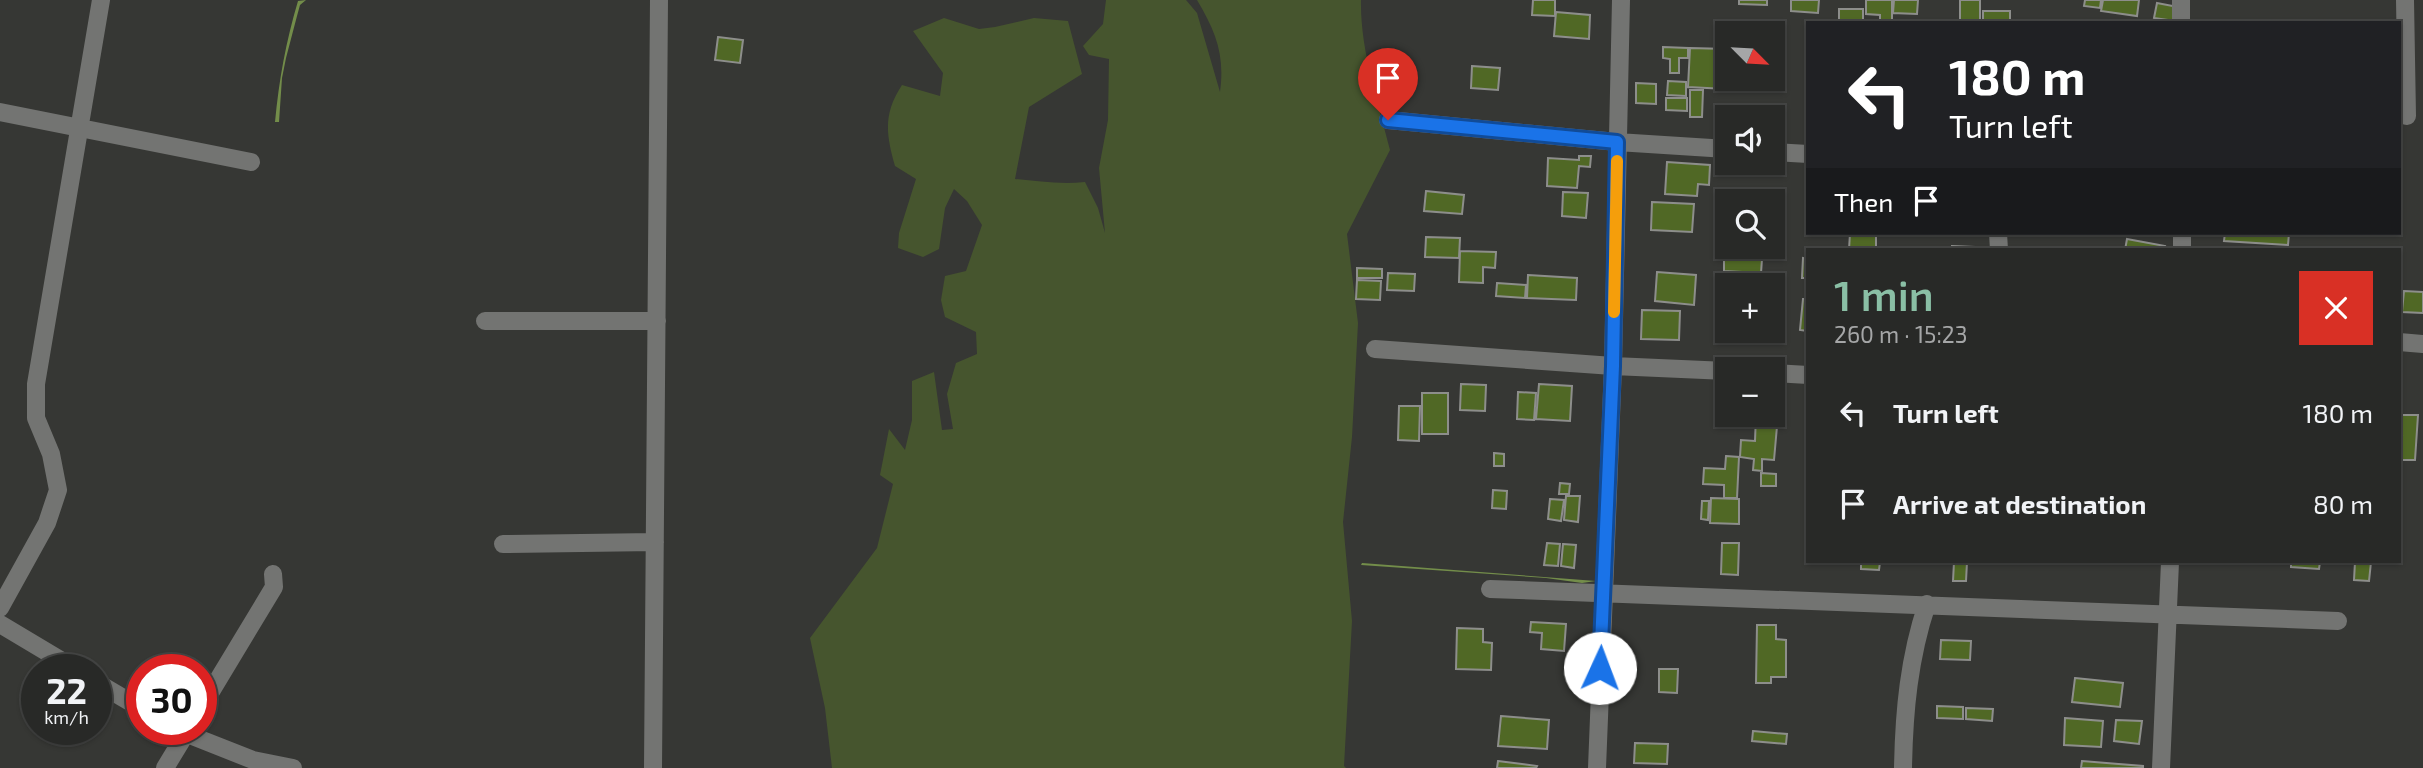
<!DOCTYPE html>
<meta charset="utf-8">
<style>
:root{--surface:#282927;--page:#30312f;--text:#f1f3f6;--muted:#a5a6a7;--line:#444544;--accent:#8abfa5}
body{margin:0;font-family:"Exo 2",sans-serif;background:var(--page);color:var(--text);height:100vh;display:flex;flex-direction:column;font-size:26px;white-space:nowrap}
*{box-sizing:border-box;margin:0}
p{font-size:23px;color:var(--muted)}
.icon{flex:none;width:38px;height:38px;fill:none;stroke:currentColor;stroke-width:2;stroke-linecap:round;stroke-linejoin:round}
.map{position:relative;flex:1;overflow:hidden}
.side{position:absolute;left:1806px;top:248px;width:595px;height:315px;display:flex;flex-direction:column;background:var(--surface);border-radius:0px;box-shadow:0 2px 5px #0004,0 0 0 2px var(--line)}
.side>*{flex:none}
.top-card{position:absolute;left:1806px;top:21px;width:595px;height:214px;border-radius:0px;box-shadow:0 2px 5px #0004,0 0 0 2px var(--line);background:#202124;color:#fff;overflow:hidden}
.needle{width:46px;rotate:114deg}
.tools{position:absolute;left:1715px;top:21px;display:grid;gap:14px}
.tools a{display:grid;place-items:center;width:70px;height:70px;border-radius:0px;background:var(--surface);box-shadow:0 2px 5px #0004,0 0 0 2px var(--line);font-size:35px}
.speed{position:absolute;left:21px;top:654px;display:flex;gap:14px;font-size:35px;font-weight:700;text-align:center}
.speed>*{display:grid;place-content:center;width:91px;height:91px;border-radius:50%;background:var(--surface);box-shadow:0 2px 5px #0004,0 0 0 2px var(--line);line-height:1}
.speed small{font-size:18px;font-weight:400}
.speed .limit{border:10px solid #d22;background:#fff;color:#111}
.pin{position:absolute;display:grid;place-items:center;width:60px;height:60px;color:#fff;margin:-72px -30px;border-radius:50% 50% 50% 0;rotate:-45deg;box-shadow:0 0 7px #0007}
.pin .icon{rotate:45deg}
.me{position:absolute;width:77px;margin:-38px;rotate:2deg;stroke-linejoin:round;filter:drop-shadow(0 0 5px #0008)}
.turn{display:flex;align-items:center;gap:24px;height:147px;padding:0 28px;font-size:32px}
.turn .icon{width:91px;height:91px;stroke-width:2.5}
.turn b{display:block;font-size:49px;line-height:60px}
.then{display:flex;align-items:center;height:66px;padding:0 28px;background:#0003;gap:14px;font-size:26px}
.round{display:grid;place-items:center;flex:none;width:74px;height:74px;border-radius:0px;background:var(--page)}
.head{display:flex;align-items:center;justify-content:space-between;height:119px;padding:0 28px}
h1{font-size:42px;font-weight:600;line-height:52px;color:var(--accent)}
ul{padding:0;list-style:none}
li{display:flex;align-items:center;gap:21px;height:91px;padding:0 28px}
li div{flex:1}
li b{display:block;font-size:26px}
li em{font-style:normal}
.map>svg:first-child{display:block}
.green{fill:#46552e}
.water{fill:#738d4a}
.building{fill:#506825;stroke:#8d8e8b;stroke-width:2}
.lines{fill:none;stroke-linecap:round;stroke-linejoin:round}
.minor{stroke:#737472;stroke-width:18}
.route-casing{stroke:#114b97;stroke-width:18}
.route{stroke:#1a73e8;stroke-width:12}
.slow{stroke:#f59e0b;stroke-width:12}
</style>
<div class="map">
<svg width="2423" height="768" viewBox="0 0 2423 768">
<rect width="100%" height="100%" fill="#363734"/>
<!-- green -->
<path class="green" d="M1106 0H1186L1197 13 1220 92C1225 55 1216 32 1197 0H1361C1360 50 1378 102 1390 150L1347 234 1358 323 1352 437 1343 522 1352 621 1344 766 1346 768H832L825 708 810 638 877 548 893 484 880 475 889 429 905 450 912 420V381L934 372 942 430 953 429 947 394 956 363 977 354 976 332 945 317 941 300 945 276 966 271 982 225 967 201 954 189 945 208 939 249 923 257 898 248 899 233 916 179 895 166C886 134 883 114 902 85L940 96 943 73 913 31 944 18 979 29 995 27 1034 18 1068 21 1082 74 1029 107 1015 179C1038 181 1061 185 1085 182L1098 208 1105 233 1099 168 1108 120 1109 59 1089 55 1083 46 1103 24Z"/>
<!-- water -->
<path class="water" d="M306 0 300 5 297 16 286 58 282 78 279 122H275C279 80 286 41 298 1Z
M1362 563 1596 581 1582 583 1546 578 1361 565Z"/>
<!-- building -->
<path class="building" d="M1533 0H1555V16L1532 15Z
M1739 0H1767V5L1739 4Z
M1791 0H1819L1818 13 1791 11Z
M1866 0H1892V23H1880V15L1866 14Z
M1894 0H1918L1917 14 1893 13Z
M1960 0H1980V23H1960Z
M2085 0H2101L2100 8 2084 6Z
M2103 0H2139L2137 16 2101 11Z
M2157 3 2178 7 2175 21 2154 18Z
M1839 9H1863V23H1839Z
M1983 11H2010V23H1983Z
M1556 12 1590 15 1589 39 1554 36Z
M718 37 743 40 740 63 715 60Z
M1663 47 1688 48V58H1679V73H1670V59L1663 58Z
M1690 48 1727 49 1726 89 1688 87Z
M1472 66 1500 68 1498 90 1471 88Z
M1668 81 1686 82V96L1667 95Z
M1636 83 1656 84V104L1636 103Z
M1690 90H1703L1702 117H1690Z
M1666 98H1687V111L1666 110Z
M1579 156H1591L1590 167 1579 166 1577 188 1547 186 1548 158 1579 160Z
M1667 162 1710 165 1709 185 1698 184 1697 196 1665 194Z
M1426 191 1464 195 1462 214 1424 211Z
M1563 192 1588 193 1586 218 1562 216Z
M1652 202 1694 204 1692 232 1651 230Z
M1850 233H1876V250H1849Z
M2225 233H2289L2288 245 2224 241Z
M1426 237 1460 238 1459 258 1425 257Z
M2127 239 2165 246 2164 250H2125Z
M1952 246 1974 247 1973 250H1952Z
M1460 251 1496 252 1495 268 1483 267V283L1459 282Z
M1724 257 1762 259 1761 273 1724 271Z
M1803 258 1808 259V278H1802Z
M1357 268 1382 269V278H1357Z
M1657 272 1696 275 1694 305 1655 301Z
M1388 273 1415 274 1414 291 1387 290Z
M1528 275 1577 278 1576 300 1527 298Z
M1357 280 1381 281 1380 300 1356 299Z
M1497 283 1526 285 1525 298 1496 296Z
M2404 291 2423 292V313L2402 312Z
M1803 299H1808V331L1800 330Z
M1642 310 1680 311 1679 340 1641 339Z
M1461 384 1486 385 1485 411 1460 410Z
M1539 384 1572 386 1570 421 1536 419Z
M1518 392 1536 393 1534 420 1517 419Z
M1422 393H1448V434H1422Z
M1399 406H1420L1419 441 1398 440Z
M1756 415H1778L1774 460 1762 459V471L1753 470 1754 459 1740 457 1741 440 1755 441Z
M2399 415H2418L2415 460H2400L2402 436H2399Z
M1494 453 1504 454V466H1494Z
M1726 456 1739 457 1737 498H1724V485L1703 484 1704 468 1725 469Z
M1761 473 1776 474V486H1761Z
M1560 483 1570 484 1569 494H1559Z
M1493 490 1507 491 1506 509 1492 508Z
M1566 496H1580L1578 522 1564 520Z
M1711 498 1739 499V524L1710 523Z
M1550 499 1564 500 1561 521 1548 519Z
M1702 501H1709L1708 520 1701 519Z
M1547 543 1560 544 1558 566 1544 565Z
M1722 543H1739L1738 575 1721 574Z
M1563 544 1576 545 1574 568 1561 566Z
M1861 562H1880L1879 570 1861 569Z
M1954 562H1967L1966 581H1953Z
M2291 562H2320L2319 569 2291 567Z
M2355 562H2371L2369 581 2354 580Z
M1531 622 1566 624 1564 651 1541 649 1542 633 1530 632Z
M1757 625H1776V639L1786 640V677H1771V683H1756Z
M1457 628 1483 629V642L1492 643 1491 670 1456 669Z
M1941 640 1971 641 1970 660 1940 659Z
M1659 669H1678L1677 693 1659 692Z
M2075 678 2123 683 2120 707 2072 702Z
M1937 706 1963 707V719L1937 718Z
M1966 708 1993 709 1992 721 1966 719Z
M1501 716 1549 720 1547 749 1498 746Z
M2065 718 2103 721 2101 747 2064 745Z
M2116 720 2142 721 2139 744 2114 741Z
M1753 731 1787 734 1786 744 1752 741Z
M1635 743 1668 744 1667 764 1634 763Z
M1498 761 1537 766 1536 768H1497Z
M2082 761 2143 766V768H2081Z"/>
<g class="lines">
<!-- minor -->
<path class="minor" d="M2181 0V23
M2405 0 2407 116
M0 112 251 162
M1388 120 1617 142 1727 149
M1773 152 1808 154
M1998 233 1999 250
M2182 250V233
M485 321H657
M2399 342 2423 344
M1375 349 1613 366 1727 371
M1773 373 1808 375
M503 544 655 542
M1490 589 2338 621
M0 608 47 523 58 490 51 454 36 418V384L101 0
M0 624 77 670
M96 682 142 709
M201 708 274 587 273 574
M177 730 253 760 293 768
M165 768 188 730
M653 768 659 0
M1597 768 1613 366 1621 0
M1903 768C1904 711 1909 658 1927 604
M2161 768 2170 562"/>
</g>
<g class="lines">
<!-- route casing -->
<g class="route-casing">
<path id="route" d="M1388 120 1617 142 1613 366 1600 668"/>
</g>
<!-- route -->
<use href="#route" class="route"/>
<!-- slow -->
<path class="slow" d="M1614 312 1617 161"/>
</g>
</svg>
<div class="tools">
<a><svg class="needle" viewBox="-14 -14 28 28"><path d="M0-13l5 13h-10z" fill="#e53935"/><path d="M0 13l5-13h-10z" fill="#a5a6a7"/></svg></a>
<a><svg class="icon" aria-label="sound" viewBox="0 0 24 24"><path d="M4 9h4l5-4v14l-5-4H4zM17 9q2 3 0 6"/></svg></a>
<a><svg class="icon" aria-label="search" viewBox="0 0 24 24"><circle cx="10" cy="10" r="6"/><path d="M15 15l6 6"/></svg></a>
<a>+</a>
<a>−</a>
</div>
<div class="speed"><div>22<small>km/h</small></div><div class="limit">30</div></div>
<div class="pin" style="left:1388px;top:120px;background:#d93025"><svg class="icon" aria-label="arrive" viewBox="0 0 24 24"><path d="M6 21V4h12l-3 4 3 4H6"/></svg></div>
<svg class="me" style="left:1600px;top:668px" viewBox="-20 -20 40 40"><circle r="19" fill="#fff"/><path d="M0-13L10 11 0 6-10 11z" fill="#1a73e8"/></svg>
<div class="top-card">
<div class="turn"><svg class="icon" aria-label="left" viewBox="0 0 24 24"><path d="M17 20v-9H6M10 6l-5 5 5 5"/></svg><div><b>180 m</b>Turn left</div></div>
<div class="then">Then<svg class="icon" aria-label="arrive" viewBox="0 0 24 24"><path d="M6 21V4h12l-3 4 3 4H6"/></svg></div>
</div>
<section class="side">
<div class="head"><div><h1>1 min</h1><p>260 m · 15:23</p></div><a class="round" style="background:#d93025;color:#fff"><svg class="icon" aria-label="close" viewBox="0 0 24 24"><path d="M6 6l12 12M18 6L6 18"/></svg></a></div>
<ul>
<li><svg class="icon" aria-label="left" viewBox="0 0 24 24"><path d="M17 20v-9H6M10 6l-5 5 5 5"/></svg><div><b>Turn left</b></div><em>180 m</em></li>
<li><svg class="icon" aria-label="arrive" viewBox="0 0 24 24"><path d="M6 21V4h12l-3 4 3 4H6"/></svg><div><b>Arrive at destination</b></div><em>80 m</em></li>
</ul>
</section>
</div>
